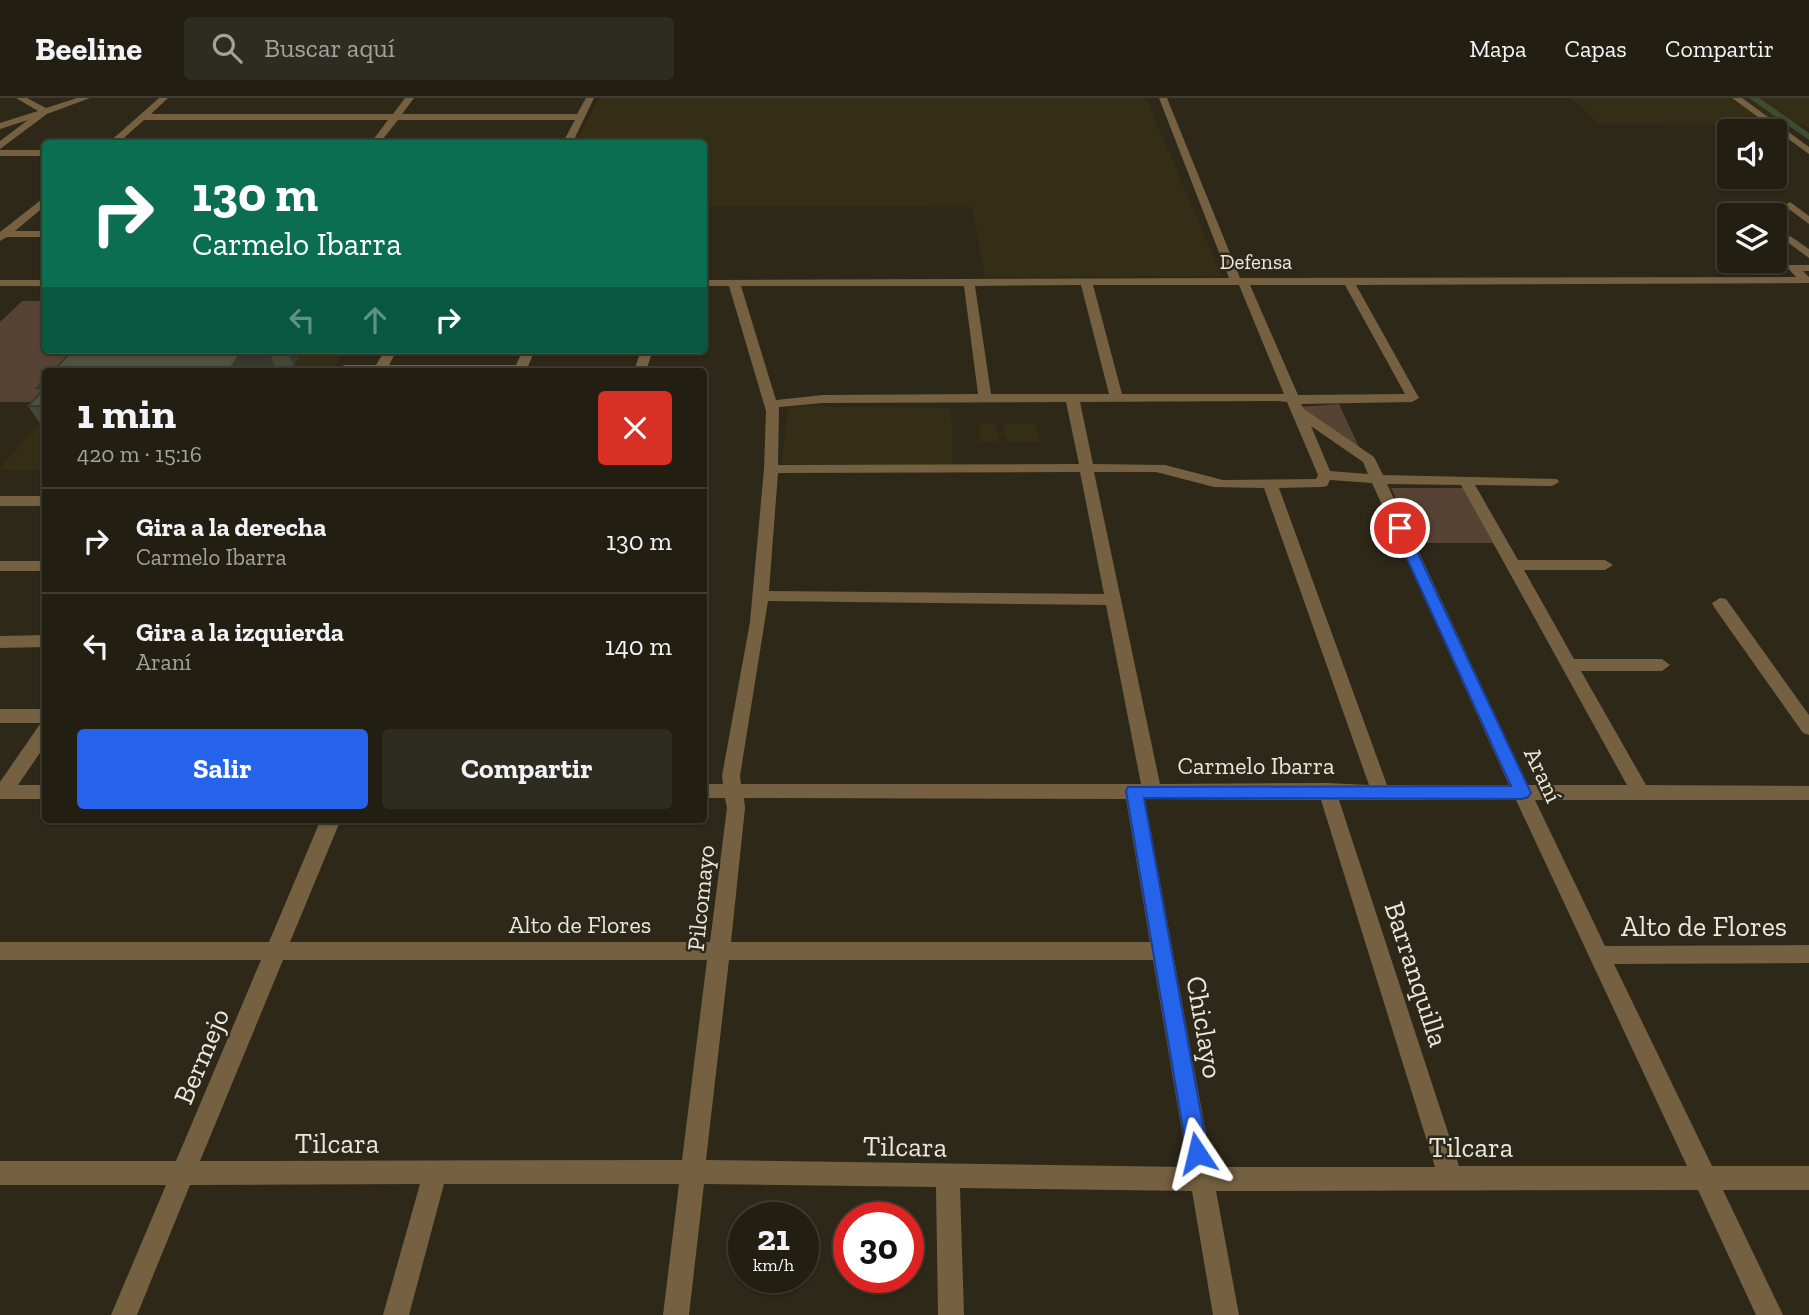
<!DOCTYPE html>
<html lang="es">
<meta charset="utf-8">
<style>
:root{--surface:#221e12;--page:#2e2b20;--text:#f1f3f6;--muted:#a2a29f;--line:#3f3c32;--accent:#2563eb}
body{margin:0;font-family:"Zilla Slab",serif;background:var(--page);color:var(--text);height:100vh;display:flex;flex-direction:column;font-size:26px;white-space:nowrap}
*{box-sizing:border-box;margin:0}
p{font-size:23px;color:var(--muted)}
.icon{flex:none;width:38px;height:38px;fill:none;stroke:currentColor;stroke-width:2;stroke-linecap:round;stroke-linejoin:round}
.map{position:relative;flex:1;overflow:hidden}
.details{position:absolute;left:42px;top:270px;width:665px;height:455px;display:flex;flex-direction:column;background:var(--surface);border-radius:7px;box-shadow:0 2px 5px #0004,0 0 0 2px var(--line)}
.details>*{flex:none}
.top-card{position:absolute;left:42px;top:42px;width:665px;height:214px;border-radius:7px;box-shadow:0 2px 5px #0004,0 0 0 2px var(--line);background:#0b6e4f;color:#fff;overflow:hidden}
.fabs{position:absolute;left:1717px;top:21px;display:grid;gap:14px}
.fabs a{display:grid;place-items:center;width:70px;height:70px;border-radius:7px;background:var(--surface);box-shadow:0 2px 5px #0004,0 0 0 2px var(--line);font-size:35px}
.speed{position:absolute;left:728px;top:1104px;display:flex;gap:14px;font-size:35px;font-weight:700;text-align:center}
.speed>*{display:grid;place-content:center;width:91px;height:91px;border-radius:50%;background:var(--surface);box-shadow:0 2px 5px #0004,0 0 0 2px var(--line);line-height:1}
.speed small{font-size:18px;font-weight:400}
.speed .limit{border:10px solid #d22;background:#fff;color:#111}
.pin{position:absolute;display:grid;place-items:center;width:60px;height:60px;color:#fff;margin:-30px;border:4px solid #fff;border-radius:50%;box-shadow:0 2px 7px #0007}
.me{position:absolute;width:77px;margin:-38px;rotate:350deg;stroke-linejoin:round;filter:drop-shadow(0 0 5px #0008)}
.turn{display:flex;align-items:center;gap:24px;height:147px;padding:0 35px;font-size:32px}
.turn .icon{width:91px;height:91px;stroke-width:2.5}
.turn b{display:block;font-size:49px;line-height:60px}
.lanes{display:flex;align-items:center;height:66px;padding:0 35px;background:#0003;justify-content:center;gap:35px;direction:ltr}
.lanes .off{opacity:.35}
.round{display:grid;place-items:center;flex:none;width:74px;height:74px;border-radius:7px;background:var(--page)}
.summary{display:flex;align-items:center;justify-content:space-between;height:119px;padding:0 35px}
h1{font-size:42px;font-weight:700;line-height:52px}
.primary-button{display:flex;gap:14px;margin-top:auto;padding:14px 35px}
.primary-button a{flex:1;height:80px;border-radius:7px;background:var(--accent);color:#fff;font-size:28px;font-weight:700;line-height:80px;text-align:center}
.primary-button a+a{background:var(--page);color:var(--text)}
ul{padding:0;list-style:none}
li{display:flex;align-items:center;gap:21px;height:105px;padding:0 35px;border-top:2px solid var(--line)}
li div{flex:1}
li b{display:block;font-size:26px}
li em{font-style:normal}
header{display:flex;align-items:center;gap:42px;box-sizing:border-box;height:98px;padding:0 35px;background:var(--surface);border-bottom:2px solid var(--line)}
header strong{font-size:33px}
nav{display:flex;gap:38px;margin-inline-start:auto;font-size:24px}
.search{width:490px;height:63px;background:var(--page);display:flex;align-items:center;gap:18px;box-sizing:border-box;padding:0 24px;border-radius:7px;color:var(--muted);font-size:26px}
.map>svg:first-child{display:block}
.built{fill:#342e17}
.green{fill:#574334}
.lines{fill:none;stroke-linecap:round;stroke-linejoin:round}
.canal{fill:#3c4e2e;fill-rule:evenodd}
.minor{fill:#756042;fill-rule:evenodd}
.wall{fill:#444737}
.shaded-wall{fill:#37392d}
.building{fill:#4f5240;stroke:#37392d;stroke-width:2}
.route{fill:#2563eb;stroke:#184099;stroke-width:2}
.labels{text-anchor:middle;stroke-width:5;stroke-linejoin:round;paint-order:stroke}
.far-street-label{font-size:21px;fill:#eae7dd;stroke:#2d2818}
.street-label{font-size:24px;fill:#eae7dd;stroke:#2d2818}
.near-street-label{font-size:28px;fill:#eae7dd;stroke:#2d2818}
</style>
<header>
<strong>Beeline</strong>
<div class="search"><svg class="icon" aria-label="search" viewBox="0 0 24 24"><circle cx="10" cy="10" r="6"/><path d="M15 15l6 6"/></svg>Buscar aquí</div>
<nav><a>Mapa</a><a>Capas</a><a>Compartir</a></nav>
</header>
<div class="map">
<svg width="1809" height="1217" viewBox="0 0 1809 1217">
<rect width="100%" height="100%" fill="#2d2818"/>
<!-- built -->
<path class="built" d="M599 0H1146L1222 178 985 179 972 109 704 108V46L575 45Z
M1571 0H1809V30L1804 27 1599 26Z
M105 252H344L332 273H87Z
M789 308 951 310 953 368 781 366Z
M45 319V372H0V370Z
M980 325 996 326 997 333H1004V326H1036L1039 344H1006L1005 336 997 337 998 345 980 344Z"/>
<!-- green -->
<path class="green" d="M22 203H45L46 252H92L72 273H46L45 301 43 304H0V224Z
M1339 306 1360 351 1300 309Z
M1391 390H1463L1493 445H1417Z"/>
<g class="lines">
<!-- canal -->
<path class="canal" d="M1749 0H1759L1809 35V42Z"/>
<!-- minor -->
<path class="minor" d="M16 0H27L46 10 77 0H90L47 16 0 51V43L28 22 0 31V25L38 13Z
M159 0H168L151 16H393L405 0H414L402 16H577L586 0H594L572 46H562L575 22H398L379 46H370L388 22H144L117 46H107Z
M1159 0H1167L1240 180 1796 179 1787 169 1789 167H1809V173H1803L1809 179V185L1356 187 1419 300 1412 304 1301 306 1304 311 1374 359 1383 377 1557 381 1559 384 1552 388 1475 387 1518 462H1605L1613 467 1605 472H1524L1574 561H1662L1670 567 1662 573H1581L1646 687 1809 688V702H1535L1605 848 1809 847V865L1614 866 1712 1068H1809V1092H1723L1783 1217H1756L1698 1092 1216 1093 1239 1217H1213L1192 1093 960 1090 964 1217H938L936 1089 704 1086 689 1217H663L679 1086H444L409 1217H383L420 1086 190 1087 137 1217H111L166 1087H0V1063H176L261 862H0V844H269L321 721H341L290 844H710L727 710 725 700H704V686H723L722 678 750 524 764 371 766 313 729 188H704V182L1229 180ZM1081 187 1109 296H991L975 188ZM1093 187H1239L1284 296H1122ZM1250 187H1345L1405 296 1298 297ZM741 188H964L978 296 823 297 776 302ZM1277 303 1287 304 1318 377 1316 381 1223 382 1165 367 1093 366 1080 304ZM1066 304 1079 366 778 367 779 309 823 305ZM1311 328 1363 364 1368 376 1330 373ZM1080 374 1104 496 769 493 778 375ZM1094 374H1156L1214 389 1264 390 1369 687 1327 685 1160 686ZM1330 382 1372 385 1509 687H1387L1279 390 1322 389 1327 388ZM1387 386 1461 387 1627 687H1528ZM768 503 1106 507 1141 686H741L740 678ZM744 700 1126 701 1150 844H731L745 710ZM1145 701 1321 702 1435 1069H1212ZM1339 702H1516L1687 1068H1459ZM283 862H707L682 1062 200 1063ZM729 862H1153L1188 1069 706 1062Z
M1732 0H1742L1809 49V56Z
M0 52H46V58H0Z
M46 98V107L15 133H46V139H7L0 143V134Z
M1790 104 1809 118V126L1786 109 1785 107Z
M1790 138 1809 151V160L1786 143 1785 141Z
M0 182H46V188H0Z
M385 252H397L389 267H516L523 252H535L526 273 338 271 344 267H376Z
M641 252H653L646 273H634Z
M0 398H46V408H0Z
M0 463H46V473H0Z
M1720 500 1726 501 1809 617V637L1803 635 1714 509 1712 505Z
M46 537V549L0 550V538Z
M0 611H46V646L18 687H46V701H0V684L40 626 45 625H0Z"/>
</g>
<!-- wall -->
<path class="wall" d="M73 252H301L302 254 294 268H275L271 273H53Z
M46 281V334L28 308 41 295 37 290Z"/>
<!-- shaded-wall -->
<path class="shaded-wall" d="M243 252H268L275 268 271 273H228Z
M287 252H301L302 254 294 268Z"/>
<!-- building -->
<path class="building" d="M73 252H243L228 273H53Z
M46 281V308H28L45 290H37Z"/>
<!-- route -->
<path class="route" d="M1400 425 1406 430 1531 695 1528 699 1522 701 1144 700 1208 1055 1205 1063 1197 1066 1190 1063 1187 1055 1126 693 1128 689 1511 688 1393 430Z"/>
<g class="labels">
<!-- far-street labels -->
<g class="far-street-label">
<text x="1256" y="171">Defensa</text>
</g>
<!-- street labels -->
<g class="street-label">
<text x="1256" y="676">Carmelo Ibarra</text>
<text transform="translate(1543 677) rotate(65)" y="8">Araní</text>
<text transform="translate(701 800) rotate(-84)" y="8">Pilcomayo</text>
<text x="580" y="835">Alto de Flores</text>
</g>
<!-- near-street labels -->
<g class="near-street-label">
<text x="1704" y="838">Alto de Flores</text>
<text transform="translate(1417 876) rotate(72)" y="10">Barranquilla</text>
<text transform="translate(1205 929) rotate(80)" y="10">Chiclayo</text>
<text transform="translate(201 958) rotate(-67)" y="10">Bermejo</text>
<text x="337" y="1055">Tilcara</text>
<text transform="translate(905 1048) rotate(1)" y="10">Tilcara</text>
<text x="1471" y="1059">Tilcara</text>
</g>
</g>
</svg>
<div class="fabs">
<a><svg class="icon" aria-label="sound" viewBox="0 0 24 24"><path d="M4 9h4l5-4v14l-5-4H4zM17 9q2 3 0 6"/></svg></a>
<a><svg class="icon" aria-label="layers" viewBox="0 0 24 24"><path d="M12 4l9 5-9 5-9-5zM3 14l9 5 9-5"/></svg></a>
</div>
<div class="speed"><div>21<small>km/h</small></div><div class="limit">30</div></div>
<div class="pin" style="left:1400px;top:430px;background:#d93025"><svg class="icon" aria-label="arrive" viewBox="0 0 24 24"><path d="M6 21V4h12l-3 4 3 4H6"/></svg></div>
<svg class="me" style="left:1197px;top:1055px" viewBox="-20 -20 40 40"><path d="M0-17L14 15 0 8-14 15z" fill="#2563eb" stroke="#fff" stroke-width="4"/></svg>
<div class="top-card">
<div class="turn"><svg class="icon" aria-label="right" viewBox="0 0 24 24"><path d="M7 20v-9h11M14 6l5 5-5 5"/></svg><div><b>130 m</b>Carmelo Ibarra</div></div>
<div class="lanes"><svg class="icon off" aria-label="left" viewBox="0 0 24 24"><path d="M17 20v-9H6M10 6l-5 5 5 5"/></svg><svg class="icon off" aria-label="ahead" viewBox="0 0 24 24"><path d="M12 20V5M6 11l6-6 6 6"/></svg><svg class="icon" aria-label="right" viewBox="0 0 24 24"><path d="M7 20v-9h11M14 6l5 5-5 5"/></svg></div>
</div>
<section class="details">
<div class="summary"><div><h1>1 min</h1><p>420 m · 15:16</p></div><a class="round" style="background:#d93025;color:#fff"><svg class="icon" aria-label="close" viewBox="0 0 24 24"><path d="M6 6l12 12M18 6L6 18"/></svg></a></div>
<ul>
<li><svg class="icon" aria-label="right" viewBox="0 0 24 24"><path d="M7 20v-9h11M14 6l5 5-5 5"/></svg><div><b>Gira a la derecha</b><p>Carmelo Ibarra</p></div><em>130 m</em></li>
<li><svg class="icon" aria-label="left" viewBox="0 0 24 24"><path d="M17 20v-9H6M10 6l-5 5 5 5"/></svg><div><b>Gira a la izquierda</b><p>Araní</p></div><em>140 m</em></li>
</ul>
<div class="primary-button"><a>Salir</a><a>Compartir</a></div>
</section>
</div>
